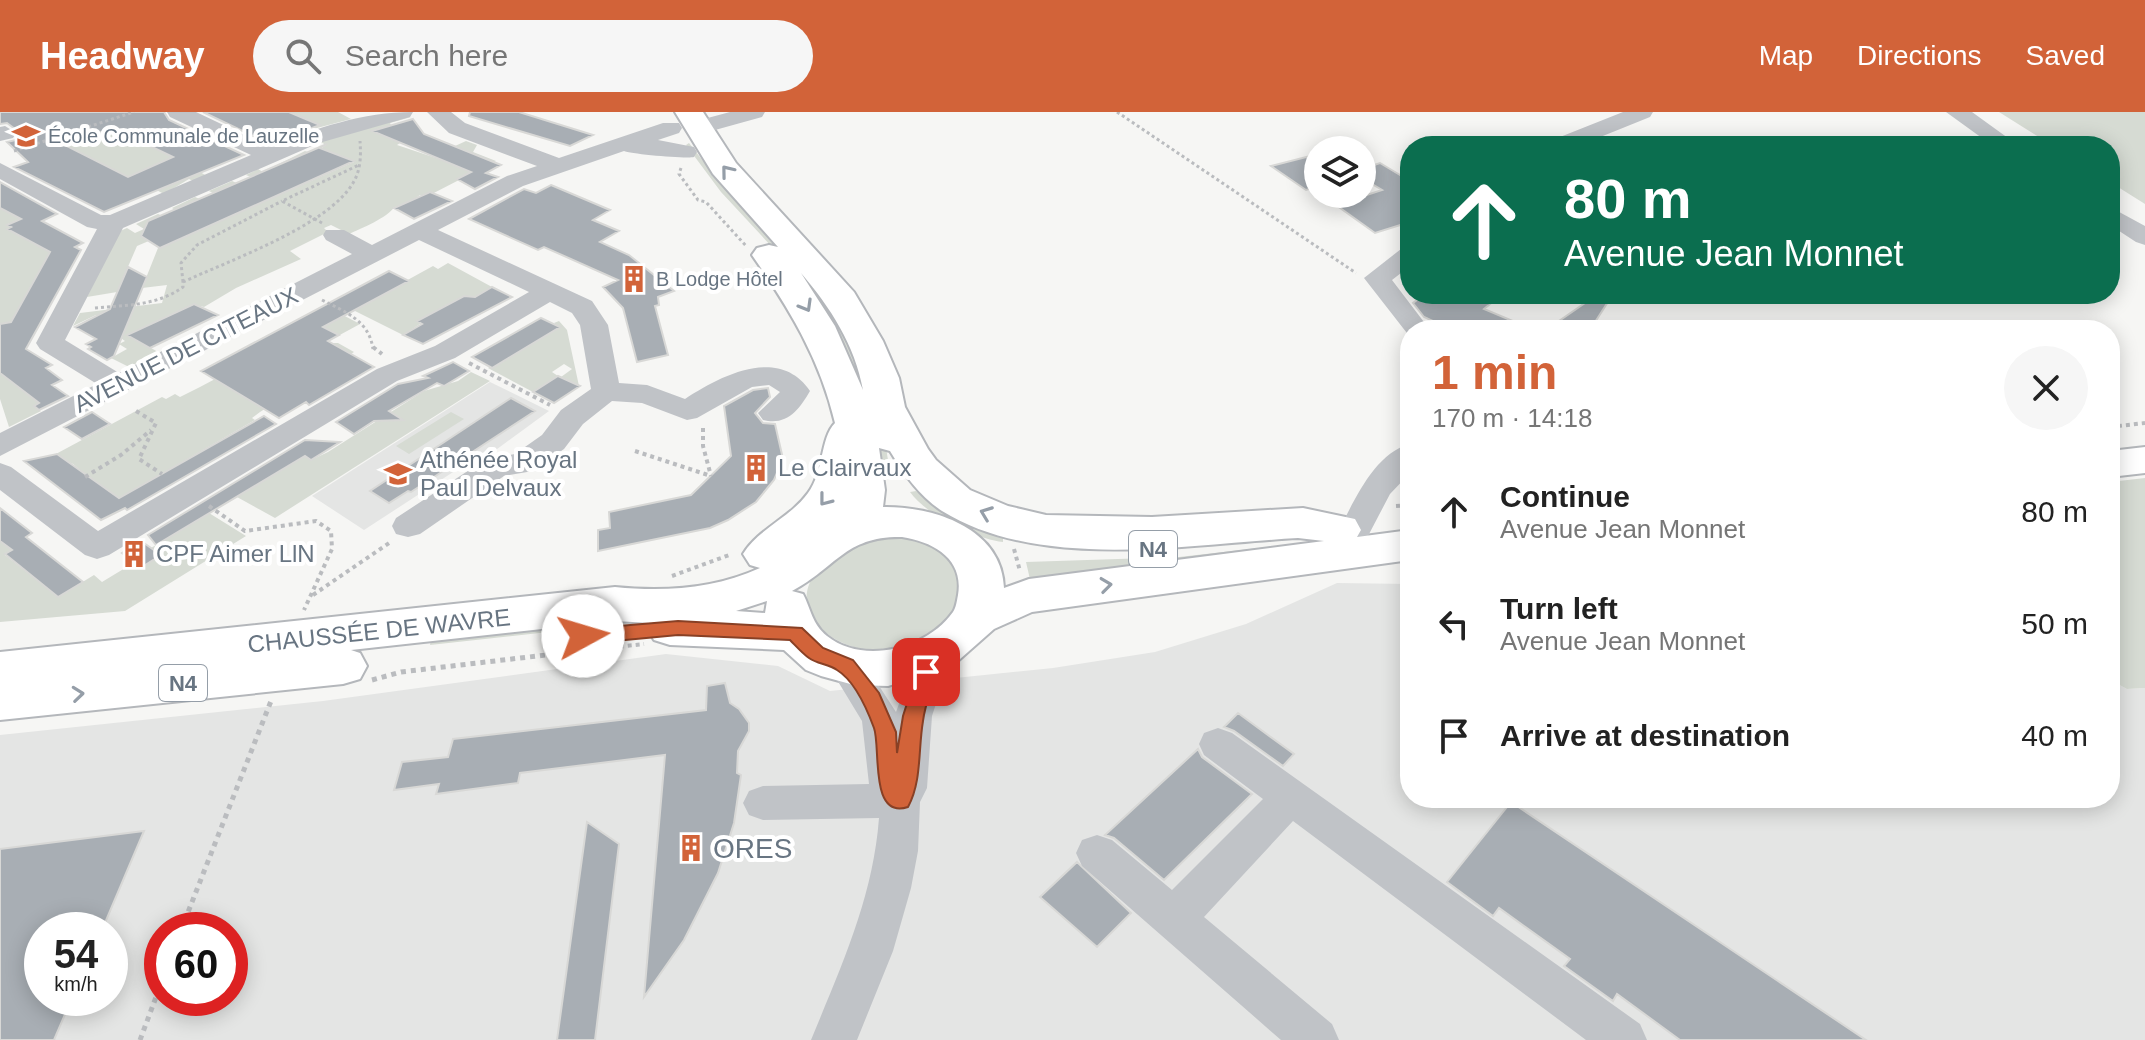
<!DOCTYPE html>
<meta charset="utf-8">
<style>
:root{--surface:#fff;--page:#f6f6f6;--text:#222;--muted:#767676;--accent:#d26339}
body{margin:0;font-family:Helvetica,sans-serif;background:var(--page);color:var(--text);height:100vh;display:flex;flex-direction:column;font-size:30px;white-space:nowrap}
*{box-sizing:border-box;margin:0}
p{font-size:26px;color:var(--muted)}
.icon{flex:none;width:44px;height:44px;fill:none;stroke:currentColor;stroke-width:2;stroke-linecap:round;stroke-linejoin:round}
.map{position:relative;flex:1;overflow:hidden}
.drawer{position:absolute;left:1400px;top:208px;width:720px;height:488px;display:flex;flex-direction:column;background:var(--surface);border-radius:32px;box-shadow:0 4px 20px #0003}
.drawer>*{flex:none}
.hud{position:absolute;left:1400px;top:24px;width:720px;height:168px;border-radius:32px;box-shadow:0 4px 20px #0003;background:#0b6e4f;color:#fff;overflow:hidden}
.controls{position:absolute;left:1304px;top:24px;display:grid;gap:16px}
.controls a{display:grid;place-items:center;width:72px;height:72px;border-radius:50%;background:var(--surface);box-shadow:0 4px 20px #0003;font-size:40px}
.speed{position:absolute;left:24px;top:800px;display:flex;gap:16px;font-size:40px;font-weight:700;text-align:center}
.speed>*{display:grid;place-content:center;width:104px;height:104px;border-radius:50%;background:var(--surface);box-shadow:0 4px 20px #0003;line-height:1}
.speed small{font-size:20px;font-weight:400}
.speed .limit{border:12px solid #d22;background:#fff;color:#111}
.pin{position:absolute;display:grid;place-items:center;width:68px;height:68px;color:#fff;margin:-34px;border-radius:16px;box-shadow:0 4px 12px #0006}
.me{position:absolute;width:88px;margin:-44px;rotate:84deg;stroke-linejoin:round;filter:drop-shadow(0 0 6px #0008)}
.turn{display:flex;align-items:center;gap:28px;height:168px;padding:0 32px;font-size:36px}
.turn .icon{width:104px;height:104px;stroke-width:2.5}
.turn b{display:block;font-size:56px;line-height:68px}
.round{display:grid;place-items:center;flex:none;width:84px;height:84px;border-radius:42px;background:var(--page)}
.summary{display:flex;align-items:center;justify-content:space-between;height:136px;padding:0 32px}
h1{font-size:48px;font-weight:600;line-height:60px;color:var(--accent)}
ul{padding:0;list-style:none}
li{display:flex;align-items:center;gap:24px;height:112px;padding:0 32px}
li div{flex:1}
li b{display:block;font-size:30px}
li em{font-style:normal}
header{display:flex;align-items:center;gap:48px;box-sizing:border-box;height:112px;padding:0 40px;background:var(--accent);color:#fff}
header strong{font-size:38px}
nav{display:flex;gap:44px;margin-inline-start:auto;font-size:28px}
.search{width:560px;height:72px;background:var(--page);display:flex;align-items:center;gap:20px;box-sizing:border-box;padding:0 28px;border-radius:44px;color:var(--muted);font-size:30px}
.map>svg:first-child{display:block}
.built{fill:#e4e5e4;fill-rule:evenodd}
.green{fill:#d6dbd3}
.building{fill:#a8aeb4;stroke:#d8d8d6;stroke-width:2;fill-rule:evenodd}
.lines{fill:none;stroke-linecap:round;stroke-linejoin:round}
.major-casing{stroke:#b4b7bb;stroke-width:4}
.path-far2{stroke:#babcbf;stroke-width:3;stroke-dasharray:3 3;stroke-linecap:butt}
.path-far1{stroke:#babcbf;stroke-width:4;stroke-dasharray:4 4;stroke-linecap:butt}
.path{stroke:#babcbf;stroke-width:5;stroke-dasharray:5 5;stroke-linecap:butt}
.minor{fill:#c0c3c7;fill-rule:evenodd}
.major{fill:#fff;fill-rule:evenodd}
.oneway{stroke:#959ea8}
.route{fill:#d26339;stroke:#884025;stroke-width:2}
.labels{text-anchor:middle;stroke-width:8;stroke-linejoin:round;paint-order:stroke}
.far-poi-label{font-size:20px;fill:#687582;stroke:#fff;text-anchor:start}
.shield{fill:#fff;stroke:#959ea8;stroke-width:2}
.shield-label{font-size:22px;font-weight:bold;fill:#687582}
.street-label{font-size:24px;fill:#687582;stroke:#fff}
.poi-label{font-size:24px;fill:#687582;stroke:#fff;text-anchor:start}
.near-poi-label{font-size:28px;fill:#687582;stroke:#fff;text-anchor:start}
</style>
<header>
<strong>Headway</strong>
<div class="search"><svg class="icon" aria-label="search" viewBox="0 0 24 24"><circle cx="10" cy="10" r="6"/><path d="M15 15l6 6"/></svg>Search here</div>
<nav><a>Map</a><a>Directions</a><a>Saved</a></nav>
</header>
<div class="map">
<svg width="2145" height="928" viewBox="0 0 2145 928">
<rect width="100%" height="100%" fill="#f6f6f4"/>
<!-- built -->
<path class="built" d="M490 270 549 299 493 340 487 338 364 418 312 384Z
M1337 471 1410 472V686H2110V568L2127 577 2145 576V928H0V623L323 589 666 542 778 554 830 579 1053 556 1155 540 1246 512ZM42 818H110V886H42ZM162 818H230V886H162Z"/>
<!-- green -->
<path class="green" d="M277 0H338L351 7 317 16 277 34 268 33 278 29 285 13 304 21 319 13Z
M1999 0H2145V92L2110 70V34H2053Z
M144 1 112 16 146 32 149 31 207 64 195 70 189 67 164 82 145 72 135 77 106 54 63 33Z
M407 4 411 5 390 11 400 31 397 33 439 47 459 37 455 34 466 29 477 33 473 40 496 49 426 85 420 83 405 94 394 95C389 105 360 117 349 122L331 113 324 116 328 120 290 139 301 147 236 176 204 195C185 187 155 218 139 229L158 240 129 255 111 246 127 237 119 232 125 229C113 221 108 211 96 203L73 214 80 201 162 191 167 173 142 176 158 136 354 50 343 46 137 134 117 180 87 185 118 120 127 116 135 121 144 117 136 112 158 102 165 105 177 99 172 96 195 85 202 88 215 82 209 79 232 69 239 72 251 65 246 63 258 57 263 60 305 39 313 42 326 33 319 29Z
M689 31 714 63 758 99 855 230 884 323 891 367 871 369 786 150 721 80 686 33Z
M0 95 20 107 8 112 11 115 8 117 55 143 16 209 0 212Z
M448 151 492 175 475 185 463 184 403 223 353 198 433 154 438 157Z
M339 201 360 212 325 231H338L354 240 260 300 252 306 255 308 116 388 73 352 54 343 162 285 166 287 175 282 180 285 200 275Z
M559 209 567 218 579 274 561 265 572 257 564 252 552 260 558 264 533 280 488 256 559 215 554 211Z
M0 257 42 289 34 294 41 299 9 315 0 287Z
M471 260 490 269 275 406 237 385 305 344 311 348 328 340 424 279 458 269Z
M451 300 464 307 409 342 396 334Z
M2145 366V576L2127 577 2110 568V370Z
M916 379 939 395 1003 423V430C975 427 926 403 910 380Z
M209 401 246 424 125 499 0 510V429L12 438 5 443 58 485 94 463 102 470 135 450 160 444 151 436Z
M1410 419 1032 476 1026 450 1179 445Z
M914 422 956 442 970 479C963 490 957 506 948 515 941 523 925 527 916 531 844 563 759 489 839 441 847 436 856 428 865 425 880 421 899 423 914 422Z
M678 496 675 506 430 533 432 523Z"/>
<!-- building -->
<path class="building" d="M0 0H164L169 8 244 43 104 100 14 55 28 50 7 30 16 28 19 20 7 11 0 12ZM111 16 129 24 173 45 128 65 67 34Z
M203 0H289L320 13 270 32Z
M470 0H519L593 23 570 34 469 4Z
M413 7 424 22 501 53 486 61 498 65 475 77 457 67 471 60 372 19Z
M327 32 320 36 354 49 160 136 141 124 148 109Z
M1318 42V74L1306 78 1271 54Z
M1380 51 1410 69V110L1375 121 1336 93 1382 78 1362 66V57Z
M0 70 57 102 42 109 83 131 75 135 81 138 26 237 52 253 46 256 62 268 52 273 68 284 39 298 34 294 39 291 0 261V212L11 210 50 140 7 117 11 115 7 113 21 107 0 96Z
M551 73 610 98 593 108 619 119 600 130 629 143 674 179 658 185 659 193 655 194 668 243 637 250 623 196 603 175 618 168 544 135 538 138 469 107 524 77 536 81Z
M430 80 452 89 414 107 394 96Z
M128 155 147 165 114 244 107 248 88 237 91 235 86 232 96 227 75 215 110 197Z
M389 159 409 169 323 215 339 223 328 229 374 255 309 293 306 290 279 306 201 259Z
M492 175 512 185 423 232 403 223 422 212 417 209 464 184 475 185Z
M1425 182H1467L1490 192 1484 197 1534 218H1452L1424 205 1413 191Z
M1598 182H1613L1590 218H1546Z
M194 192 218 203 150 236 127 223Z
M541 206 560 215 492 256 472 245Z
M453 250 469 259 444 274 437 271 389 299 403 308 374 309 354 322 336 310 398 272 428 266 423 264Z
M558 264 580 274 554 291 533 280Z
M768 276 770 285 755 301 763 311 775 312 783 347 774 368 756 390 728 408 710 416 598 439V418L610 416 609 400 691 383 731 344 724 294 753 278Z
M511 286 535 299 411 380 408 379 389 391 370 379Z
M92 300 110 312 82 327 64 315Z
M264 304 276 312 127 398 125 396 101 408 24 349 57 342 119 386Z
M305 328 340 330 311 348 305 344 156 433 148 423Z
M0 396 32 421 26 425 83 470 58 485 5 442 12 438 0 429Z
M141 429 161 443 142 455 122 441Z
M725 571 730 591 739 597 749 611V619L738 639 737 661 741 663 734 711 718 761 684 828 644 885 665 643 520 661 518 671 436 682 439 672 394 678 402 650 448 645 453 627 706 598 707 574Z
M1238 601 1294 642 1283 654 1234 619 1224 615Z
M1198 637 1202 645 1252 682 1164 768 1114 726 1105 723Z
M1511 690 1866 928H1680L1617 882 1613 889 1564 854 1570 847 1499 796 1493 804 1447 770Z
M587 710 619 732 595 928H557Z
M144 719 102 818H42V886H72L54 928H0V737Z
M1077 750 1131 801 1097 835 1040 785Z"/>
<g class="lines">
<!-- major casing -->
<g class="major-casing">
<path id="major" d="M675 0H703L736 51 854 180 883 229 899 266 905 295 928 337 936 348 970 378 1008 394 1046 403 1152 405 1303 396 1355 407 1361 418 1357 425 1410 418V448L1032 500 994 517 951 555 888 574 854 573 821 564 806 558 784 538 670 533 654 528 647 516 650 511 615 509 351 538 360 541 367 554 360 567 343 572 0 608V540L615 475C664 480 714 477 760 456L750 453 743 442C758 417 791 405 808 381 824 360 820 326 835 311 820 247 789 196 752 143L757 136 769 133 778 135 713 62ZM801 161C830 195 855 233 863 278L835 214ZM879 336 890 339C903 361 920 385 942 399 1041 460 1188 432 1298 426L1324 429 1029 467 1004 476C1002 416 933 394 883 395L885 378ZM902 425C934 430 964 447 958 483 957 488 956 496 953 500 927 537 863 553 827 524 812 512 811 497 803 482L792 479C837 455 845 424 902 425ZM767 489 765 501 736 499Z
M2145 335V361L2110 365V339Z"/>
</g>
<!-- path-far2 -->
<path class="path-far2" d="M1117 0 1356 161
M14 39 134 0
M681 56 679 62 698 88 706 90 747 135
M322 111 282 89 359 53
M183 170C228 149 328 114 353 71 361 58 361 43 360 29
M183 170 181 151 197 133 282 89
M322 188C345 200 369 208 373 237
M95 196C126 193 157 194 183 175V170"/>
<!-- path-far1 -->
<path class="path-far1" d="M373 235 382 242
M469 251 550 293
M136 299 156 311 139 347 162 362
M2110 315 2145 311
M703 316V334L711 364
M635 339 711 364
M85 365 121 343 151 318
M209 394 245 419 316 409 331 419 332 437 304 498
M1396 394 1410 393
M1014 437 1020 459
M672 464 732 442
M313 483 392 429
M580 539 644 532"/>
<!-- path -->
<path class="path" d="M372 568 401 560 597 537
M181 818 271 589
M140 928 162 869"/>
<!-- minor -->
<path class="minor" d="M167 0H196L270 35C316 16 363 0 413 0L410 5 319 31 123 116 65 228 119 261 352 142 326 128 323 123 326 118H344L372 133 507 64 537 54 449 21 427 0H451L465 11 559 46 663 11H679L682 16 679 21 658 28 694 35 697 40 694 45C687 47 630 42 624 39L523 74 438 118 592 189 608 213 619 271 647 273 685 287C720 264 779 233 810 279 799 298 787 314 763 308L758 301 780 280 769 273 752 275 697 306 687 308 642 291 612 289 583 312 564 337 533 359 504 364 420 422 408 425 396 422 392 414 396 406 486 347 515 342 542 323 561 298 591 277 580 213 572 201 550 190 455 246 397 269 109 443 97 447 85 443 0 378V351L11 355 98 419 377 257 435 234 529 180 419 128 0 344V321L97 272 40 237 36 231 97 117 87 115 0 67V51L101 103H110L251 43 170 5Z
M730 0H765L762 5 697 23 686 16 689 11Z
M1623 0H1653L1650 5 1578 34H1547L1550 29Z
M1946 0H1972L2019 34H1993Z
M5 14 16 21 13 26 0 29V15Z
M2110 95 2145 114V133L2136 130 2110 113Z
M1410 134V154L1392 168 1430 218H1410V225L1364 166 1401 137Z
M1410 332V361L1390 382 1368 424 1356 428 1344 424 1340 416C1355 387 1375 341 1410 332Z
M934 528 947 532 952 542 932 604 927 676 920 690 918 739 911 776 893 839 857 928H811C841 855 873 786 879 706L763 708 749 703 743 691 749 679 763 674 869 672 862 609 828 553 833 543 846 539 859 543 896 600 921 532Z
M1218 616 1232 621 1640 912 1647 928H1586L1293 709 1204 805 1332 912 1339 928H1281L1082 754 1076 741 1082 728 1097 723 1112 728 1172 778 1263 687 1204 643 1199 632 1204 621Z"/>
<!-- major -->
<use href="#major" class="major"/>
</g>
<!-- one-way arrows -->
<defs><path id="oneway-chevron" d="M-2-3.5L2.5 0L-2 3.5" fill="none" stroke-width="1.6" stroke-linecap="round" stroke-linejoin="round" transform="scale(2)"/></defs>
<g class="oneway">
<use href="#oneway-chevron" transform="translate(727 59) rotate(-129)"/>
<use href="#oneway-chevron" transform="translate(806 194) rotate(60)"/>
<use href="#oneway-chevron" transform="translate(825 388) rotate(128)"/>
<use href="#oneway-chevron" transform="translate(986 401) rotate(-159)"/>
<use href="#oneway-chevron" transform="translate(1106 473) rotate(-7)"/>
<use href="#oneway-chevron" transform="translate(78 582) rotate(-6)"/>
</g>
<!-- route -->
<path class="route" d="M678 509 802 516 823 536 853 548 879 581 896 620 897 641 903 604 917 560 919 554H933L936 560C932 576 925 592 923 609 918 638 922 669 908 695 869 708 881 635 874 616 867 597 855 569 837 558 829 552 817 552 809 546 802 541 796 534 790 528L678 523 583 532 573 524 583 517Z"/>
<!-- icons -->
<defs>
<g id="school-bare" transform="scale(2.16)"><path d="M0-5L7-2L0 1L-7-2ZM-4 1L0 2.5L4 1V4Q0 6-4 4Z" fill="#d26339" stroke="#fff" stroke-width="2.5" paint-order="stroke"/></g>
<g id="building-bare" transform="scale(2.16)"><path d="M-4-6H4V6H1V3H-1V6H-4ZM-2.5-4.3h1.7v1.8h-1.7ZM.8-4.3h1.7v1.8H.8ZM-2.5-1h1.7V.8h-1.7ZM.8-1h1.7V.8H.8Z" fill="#d26339" stroke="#fff" stroke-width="2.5" paint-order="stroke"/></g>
</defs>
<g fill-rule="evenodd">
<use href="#school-bare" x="26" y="24"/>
<use href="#building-bare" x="634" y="167"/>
<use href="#building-bare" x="756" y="356"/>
<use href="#school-bare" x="398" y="362"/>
<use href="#building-bare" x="134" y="442"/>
<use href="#building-bare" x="691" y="736"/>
</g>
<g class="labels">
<!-- far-poi labels -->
<g class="far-poi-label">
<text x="48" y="31">École Communale de Lauzelle</text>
<text x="656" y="174">B Lodge Hôtel</text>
</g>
<!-- shield labels -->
<g class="shield">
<rect x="1129" y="419" width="48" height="36" rx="6"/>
<rect x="159" y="553" width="48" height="36" rx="6"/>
</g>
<g class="shield-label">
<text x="1153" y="445">N4</text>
<text x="183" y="579">N4</text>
</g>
<!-- street labels -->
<g class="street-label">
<text transform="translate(186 238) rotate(-27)" y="8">AVENUE DE CITEAUX</text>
<text transform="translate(379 519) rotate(-6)" y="8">CHAUSSÉE DE WAVRE</text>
</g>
<!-- poi labels -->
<g class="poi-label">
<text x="420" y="356">Athénée Royal<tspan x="420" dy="28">Paul Delvaux</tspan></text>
<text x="778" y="364">Le Clairvaux</text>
<text x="156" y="450">CPF Aimer LlN</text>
</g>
<!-- near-poi labels -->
<g class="near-poi-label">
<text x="713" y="746">ORES</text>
</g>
</g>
</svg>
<div class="controls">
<a><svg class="icon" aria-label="layers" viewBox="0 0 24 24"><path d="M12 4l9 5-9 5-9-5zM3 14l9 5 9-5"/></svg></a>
</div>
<div class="speed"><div>54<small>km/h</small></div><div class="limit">60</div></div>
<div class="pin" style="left:926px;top:560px;background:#d93025"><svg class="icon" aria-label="arrive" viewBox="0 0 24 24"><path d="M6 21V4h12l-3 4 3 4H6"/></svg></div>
<svg class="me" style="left:583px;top:524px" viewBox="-20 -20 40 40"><circle r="19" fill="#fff"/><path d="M0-13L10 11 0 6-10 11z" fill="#d26339"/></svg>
<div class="hud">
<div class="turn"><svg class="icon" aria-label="ahead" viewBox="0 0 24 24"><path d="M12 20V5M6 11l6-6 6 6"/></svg><div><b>80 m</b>Avenue Jean Monnet</div></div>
</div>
<section class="drawer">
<div class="summary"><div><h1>1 min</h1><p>170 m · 14:18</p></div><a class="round"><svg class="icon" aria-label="close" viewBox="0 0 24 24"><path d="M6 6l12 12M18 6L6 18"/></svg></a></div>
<ul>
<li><svg class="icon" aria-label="ahead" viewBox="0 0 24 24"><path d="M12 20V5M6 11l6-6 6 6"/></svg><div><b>Continue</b><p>Avenue Jean Monnet</p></div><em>80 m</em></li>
<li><svg class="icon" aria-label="left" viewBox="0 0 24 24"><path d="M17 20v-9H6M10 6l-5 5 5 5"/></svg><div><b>Turn left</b><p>Avenue Jean Monnet</p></div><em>50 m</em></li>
<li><svg class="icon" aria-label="arrive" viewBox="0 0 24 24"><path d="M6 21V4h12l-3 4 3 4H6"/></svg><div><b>Arrive at destination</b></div><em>40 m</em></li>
</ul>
</section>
</div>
